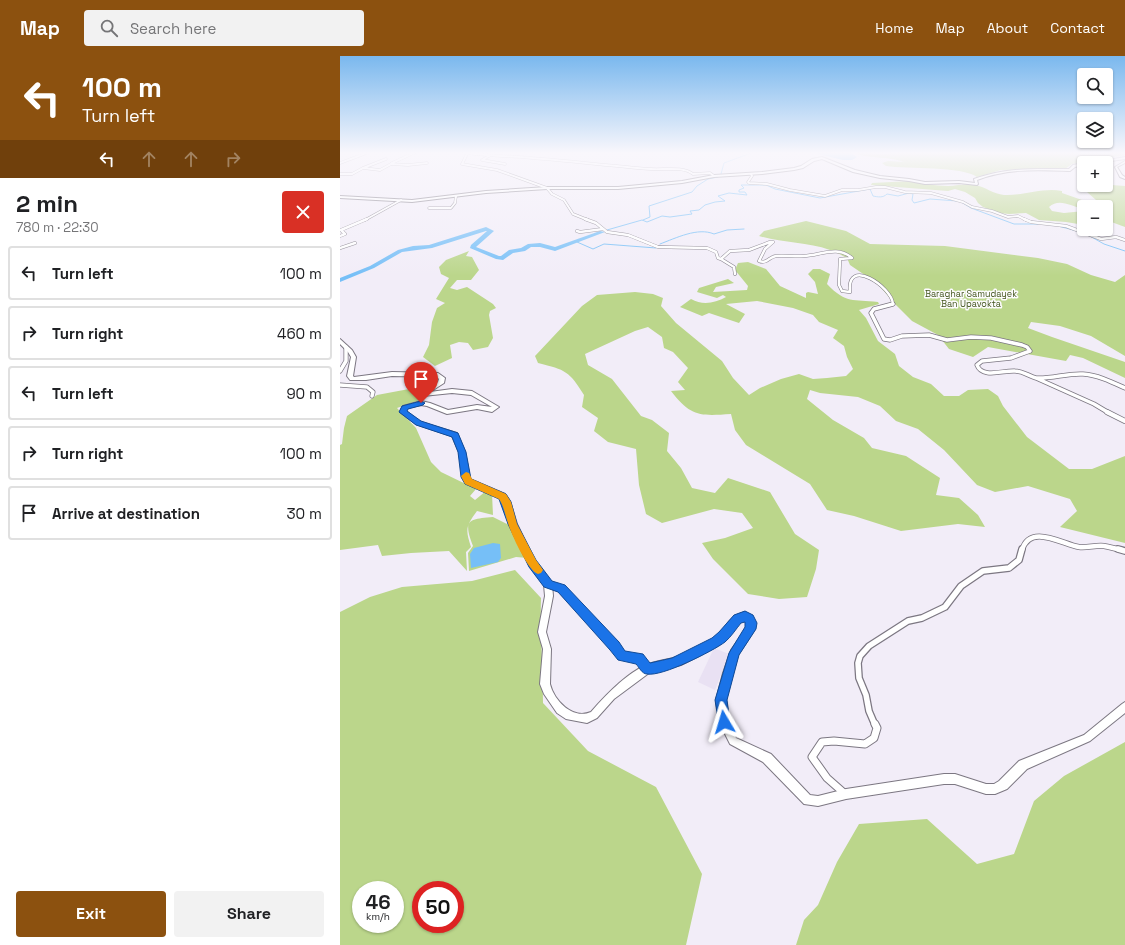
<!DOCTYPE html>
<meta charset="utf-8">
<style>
:root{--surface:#fff;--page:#f2f2f2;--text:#202124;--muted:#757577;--line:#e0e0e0;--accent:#8c510f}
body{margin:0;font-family:"Space Grotesk",sans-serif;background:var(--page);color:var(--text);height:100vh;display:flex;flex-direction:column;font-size:15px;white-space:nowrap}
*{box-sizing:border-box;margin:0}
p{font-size:13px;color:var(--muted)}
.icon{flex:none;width:22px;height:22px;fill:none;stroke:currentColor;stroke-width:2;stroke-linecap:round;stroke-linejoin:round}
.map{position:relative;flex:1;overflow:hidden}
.panel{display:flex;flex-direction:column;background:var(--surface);width:340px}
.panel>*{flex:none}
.banner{background:#8c510f;color:#fff;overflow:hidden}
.tools{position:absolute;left:737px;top:12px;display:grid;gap:8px}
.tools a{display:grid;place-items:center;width:36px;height:36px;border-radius:4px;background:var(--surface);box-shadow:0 1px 3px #0004;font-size:20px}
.speed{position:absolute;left:12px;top:825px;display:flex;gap:8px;font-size:20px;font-weight:700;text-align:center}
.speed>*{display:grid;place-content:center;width:52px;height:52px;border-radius:50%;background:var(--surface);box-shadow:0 1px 3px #0004;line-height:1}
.speed small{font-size:10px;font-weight:400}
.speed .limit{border:6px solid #d22;background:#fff;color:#111}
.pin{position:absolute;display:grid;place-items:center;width:34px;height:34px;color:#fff;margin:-41px -17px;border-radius:50% 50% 50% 0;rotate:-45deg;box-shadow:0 0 4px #0007}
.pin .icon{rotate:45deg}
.me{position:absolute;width:44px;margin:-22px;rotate:353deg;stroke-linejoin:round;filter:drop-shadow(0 0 3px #0008)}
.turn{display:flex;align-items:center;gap:14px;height:84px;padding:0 16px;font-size:18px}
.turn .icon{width:52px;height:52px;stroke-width:2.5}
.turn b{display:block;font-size:28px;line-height:34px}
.lanes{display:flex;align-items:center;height:38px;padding:0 16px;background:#0003;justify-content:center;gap:20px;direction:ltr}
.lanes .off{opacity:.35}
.round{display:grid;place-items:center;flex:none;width:42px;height:42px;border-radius:4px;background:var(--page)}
.overview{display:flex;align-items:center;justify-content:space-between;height:68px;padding:0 16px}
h1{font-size:24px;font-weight:600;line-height:30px}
.primary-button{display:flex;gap:8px;margin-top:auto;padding:8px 16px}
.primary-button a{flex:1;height:46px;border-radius:4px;background:var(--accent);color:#fff;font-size:16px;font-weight:600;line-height:46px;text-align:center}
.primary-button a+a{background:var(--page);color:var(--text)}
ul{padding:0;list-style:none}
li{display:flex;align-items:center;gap:12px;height:54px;margin:0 8px 6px;padding:0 8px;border:2px solid var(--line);border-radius:4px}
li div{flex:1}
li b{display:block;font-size:15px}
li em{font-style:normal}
header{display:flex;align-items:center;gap:24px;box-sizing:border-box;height:56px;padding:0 20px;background:var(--accent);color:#fff}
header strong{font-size:19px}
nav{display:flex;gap:22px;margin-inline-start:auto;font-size:14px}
.search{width:280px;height:36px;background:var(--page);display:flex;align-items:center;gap:10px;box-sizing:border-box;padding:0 14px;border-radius:4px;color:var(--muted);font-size:15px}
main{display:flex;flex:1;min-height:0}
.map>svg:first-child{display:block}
.built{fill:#e9e1f3}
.green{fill:#bbd68b;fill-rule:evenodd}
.water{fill:#76bff7}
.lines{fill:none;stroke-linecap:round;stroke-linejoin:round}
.stream{stroke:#76bff7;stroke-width:1}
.river{fill:#76bff7;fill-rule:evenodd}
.minor-far5-casing{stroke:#7c7782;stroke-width:3}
.minor-far4-casing{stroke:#7c7782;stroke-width:3.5}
.minor-far3-casing{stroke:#7c7782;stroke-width:5}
.minor-far2-casing{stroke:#7c7782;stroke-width:6}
.minor-far1-casing{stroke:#7c7782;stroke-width:8}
.minor-casing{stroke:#7c7782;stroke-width:9}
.tertiary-casing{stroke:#7c7782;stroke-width:2}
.secondary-casing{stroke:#7c7782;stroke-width:2}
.minor-far5{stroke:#fff;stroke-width:2}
.minor-far4{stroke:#fff;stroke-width:2.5}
.minor-far3{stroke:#fff;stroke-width:3.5}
.minor-far2{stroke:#fff;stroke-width:4.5}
.minor-far1{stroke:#fff;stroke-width:5.5}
.minor{stroke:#fff;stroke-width:7}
.tertiary{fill:#fff;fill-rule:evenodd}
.secondary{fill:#fff;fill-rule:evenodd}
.route{fill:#1a73e8;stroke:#114b97}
.slow{fill:#f59e0b}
.labels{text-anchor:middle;stroke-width:3;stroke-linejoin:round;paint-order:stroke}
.far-park-label{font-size:9px;fill:#44561e;stroke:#fdfcfe}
</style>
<header>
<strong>Map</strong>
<div class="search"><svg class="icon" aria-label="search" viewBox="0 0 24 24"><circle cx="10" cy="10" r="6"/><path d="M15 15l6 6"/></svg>Search here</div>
<nav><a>Home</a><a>Map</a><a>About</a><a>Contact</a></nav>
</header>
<main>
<section class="panel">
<div class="banner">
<div class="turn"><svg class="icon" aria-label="left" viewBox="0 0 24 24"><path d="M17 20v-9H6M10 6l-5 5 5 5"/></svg><div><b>100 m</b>Turn left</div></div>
<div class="lanes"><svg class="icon" aria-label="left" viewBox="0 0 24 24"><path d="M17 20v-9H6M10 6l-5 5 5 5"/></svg><svg class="icon off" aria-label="ahead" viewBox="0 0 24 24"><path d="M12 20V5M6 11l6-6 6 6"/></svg><svg class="icon off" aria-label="ahead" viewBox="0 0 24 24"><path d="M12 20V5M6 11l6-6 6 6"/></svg><svg class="icon off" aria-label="right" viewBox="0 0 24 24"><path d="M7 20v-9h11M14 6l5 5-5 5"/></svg></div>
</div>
<div class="overview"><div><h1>2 min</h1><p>780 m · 22:30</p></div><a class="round" style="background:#d93025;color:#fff"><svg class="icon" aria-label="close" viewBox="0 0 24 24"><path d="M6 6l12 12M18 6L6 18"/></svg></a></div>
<ul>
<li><svg class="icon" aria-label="left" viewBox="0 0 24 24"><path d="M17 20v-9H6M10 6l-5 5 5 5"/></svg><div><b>Turn left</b></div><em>100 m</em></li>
<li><svg class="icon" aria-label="right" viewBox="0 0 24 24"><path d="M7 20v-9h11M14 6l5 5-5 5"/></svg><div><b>Turn right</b></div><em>460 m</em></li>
<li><svg class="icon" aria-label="left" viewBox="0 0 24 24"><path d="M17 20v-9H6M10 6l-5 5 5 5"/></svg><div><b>Turn left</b></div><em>90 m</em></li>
<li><svg class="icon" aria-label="right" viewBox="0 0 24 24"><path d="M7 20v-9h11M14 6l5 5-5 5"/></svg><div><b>Turn right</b></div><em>100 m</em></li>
<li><svg class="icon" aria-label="arrive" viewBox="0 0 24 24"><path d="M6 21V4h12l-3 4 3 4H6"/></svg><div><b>Arrive at destination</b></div><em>30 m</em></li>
</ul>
<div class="primary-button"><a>Exit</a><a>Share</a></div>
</section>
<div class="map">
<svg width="785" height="889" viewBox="0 0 785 889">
<rect width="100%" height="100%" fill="#f2edf8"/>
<!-- built -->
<path class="built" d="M374 592 389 598 375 634 358 626Z"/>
<!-- green -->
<path class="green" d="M513 96 544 98 560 96H772L781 97 785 99 732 108 725 113 661 114 637 121C622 110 568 113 546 110L542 107 548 105 564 106C550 100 525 103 513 96Z
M571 125C583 127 595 130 608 130 617 130 626 127 635 129 646 131 653 138 664 139 684 140 703 131 722 135V137L742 144 748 150 742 153C731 150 719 142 709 151L712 155 724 157 744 155V169L726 166 699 164 686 157 669 158 659 157 643 151 638 147 635 142 625 136 615 133 608 135 531 129 532 127Z
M772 129 785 130V171L766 164V151H757L756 144 747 136Z
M466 165 506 175 530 188 605 190 698 202 727 208 751 219 775 226 785 219V300L751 280 720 270 691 266 688 272 712 281 785 306V322L743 302 730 299 726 305 648 291 633 301 609 293 598 279 572 265 554 247 538 228 510 209 507 202C501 199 496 196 490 194 467 186 442 187 419 180L424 175Z
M129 195 126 200 132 201 139 214 131 224H117L110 232 117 234 127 231 153 248 156 252 150 255 149 259 153 282 148 291 133 294 128 287 119 286 110 289 112 302 95 310 83 301 89 289 92 266 97 252 105 247 96 243 109 222 101 218 99 211 106 204Z
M408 206 426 213 440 230 466 242V237L468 236 478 238 475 226 468 218 473 213H480L490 218 487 228C506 248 513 243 538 246L539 248 519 254 526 262 538 285 555 298 559 310 573 321 591 328 604 340H619L628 334 648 333 658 340 663 350 687 381 729 413H752L785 400V487L720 471 737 455 730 443 688 430 655 436 637 429 604 394 578 373 556 365 540 350 518 341 480 337 470 334 467 343 493 364 524 382 532 392 566 400 600 422 596 439 619 442 638 459 645 471 618 468 561 475 514 460 487 454 470 428 406 389 395 374 391 358C360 360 351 361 331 335L345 334 338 326 348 312 333 296 324 292 322 281 308 271 295 275 245 298 248 309 272 323 301 360 312 364 329 377 327 395 341 412 352 432 375 437 388 422 430 436 455 478 479 494 476 513 467 541 439 543 408 538 373 503 362 487 385 482 413 472 402 457 374 453 322 467 306 458 299 429 296 393 268 386 254 375 258 362 242 351 244 339C229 315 226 314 198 307L195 300 242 250 257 239 295 236 313 238 323 242 321 250 336 267 382 305 393 322 409 339 420 332 441 323 459 318 473 323 487 322 506 320 513 313 507 301 504 290 493 282 498 274 479 266 473 259 453 252 417 245 386 248 405 258 399 267 369 257 362 260 340 251 351 243C363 250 375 247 386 241L383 239 377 242 357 236 359 232 388 223 394 227 376 231 373 236 407 234 408 230 395 214 398 207Z
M69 333 80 344 57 352 76 372 91 406 101 416 136 433 130 440 135 444 146 435 152 438 153 459 137 455C126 470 125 473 131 491L126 496 127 515 109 495 71 497 42 500 38 489 0 494V389L2 388 4 372 7 360 37 339Z
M153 461 171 470 188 502 176 501 129 515 128 497 133 490C123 464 128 463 153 461Z
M175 514 201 542C200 577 203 612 203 647L248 695 316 731 362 818 346 889H0V556L30 541 62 531 132 525ZM21 834H55V868H21ZM81 834H115V868H81Z
M785 686V889H456L464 864 478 849 497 806 519 768 587 763 637 808 674 798 694 745 724 720Z"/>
<!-- water -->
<path class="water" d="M470 96H509L517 101 512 104H503Z
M153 487 160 488 161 502 158 506 131 512 130 498 134 492Z"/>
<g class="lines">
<!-- stream -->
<path class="stream" d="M381 118 384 107 414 96
M621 146 631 152 674 168H698
M303 164 310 161 309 150 352 136 357 130 368 123 378 121
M718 170 737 175
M267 174 302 164 307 166 322 160 330 161 352 158 350 155 359 154 365 149 375 146 385 145 378 140 389 137 407 139 405 136H399V134L404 132 401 129H426L435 133 480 142 530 133 533 140C538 141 543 142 547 138L558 140 569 137 573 138 572 144 574 147 590 143 617 145
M748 179 764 188 785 195
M237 186 253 193 264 188 316 192
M320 188C336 182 358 171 374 178L387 174 404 173"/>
<!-- river -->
<path class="river" d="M146 171 154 175 136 191 159 200H161L169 194 181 192 188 188 200 187 215 191 260 175 265 176 215 195 200 191H191L185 195 173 197 163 204 156 203 130 192 131 189 147 175H146L92 192 62 196 34 212 0 226V222L30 210 58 194 73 190 89 189Z"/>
<!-- minor-far5 casing -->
<g class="minor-far5-casing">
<path id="minor-far5" d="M128 96 122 108 157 114 207 132 212 138 224 144 233 158 248 164
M128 97C149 100 171 100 192 102 232 105 272 110 311 113 324 114 343 110 353 118L370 117 374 120
M149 100 142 104 165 108
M0 107 29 96
M52 107 76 96
M23 112 46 103
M0 118H12L23 112 40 114 51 108 68 109 87 107
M411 118 412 120 408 126 409 127 427 128 450 134 485 140 502 134H518L536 131H545L565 136 591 137 623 146 632 151 652 155 668 161 678 160 686 164
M89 152H111L115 147 116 140
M25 164 61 144"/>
</g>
<!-- minor-far4 casing -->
<g class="minor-far4-casing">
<path id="minor-far4" d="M245 163 256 167 267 176 288 179 318 191 367 192 376 196 378 202 381 203 390 195 409 194 430 186H433L425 193 419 205C427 208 429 201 436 200 445 199 455 201 464 200 481 199 498 189 512 202L500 203 499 229 502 235 510 236C506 200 552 231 553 248L549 249
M684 163 691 166 726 170 761 183 776 181 785 184
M237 175 240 176 263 173
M0 180 5 178 1 174 27 163
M0 192 15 187
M381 203 394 211 395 218"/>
</g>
<!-- minor-far3 casing -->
<g class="minor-far3-casing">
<path id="minor-far3" d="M553 248 534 253 531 257 544 283 550 284 562 280 589 279 607 284 631 281 651 282 682 289 687 291 690 295 671 302 642 305 637 309C642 323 664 314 675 315 682 315 689 320 696 322
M0 315 6 305V291
M0 329 27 331 33 336 32 340
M769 357 754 348 696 322C712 323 727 317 743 318 758 319 772 326 785 332"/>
</g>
<!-- minor-far2 casing -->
<g class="minor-far2-casing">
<path id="minor-far2" d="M767 356 785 365
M682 494C690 467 722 488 739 491 747 492 756 489 764 490 770 491 776 493 782 494"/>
</g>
<!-- minor-far1 casing -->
<g class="minor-far1-casing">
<path id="minor-far1" d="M778 493 785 495
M208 528 221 533 282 600 299 602 307 613
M535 669 529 655 526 639 519 622 518 607 520 600 529 590 568 565 582 562 605 551 621 530 643 515 669 512 679 504 682 493"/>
</g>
<!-- minor casing -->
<g class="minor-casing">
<path id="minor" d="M504 737 487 722 472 701 482 686 494 685 525 688 534 682 537 672 535 668"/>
</g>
<!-- tertiary casing -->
<g class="tertiary-casing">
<path id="tertiary" d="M482 101 515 114 540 120 569 123 585 126 619 125 635 127 634 123C667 111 695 113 729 113L733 109 744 107V109L735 111 730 115C697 114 668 112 637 124L638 128 637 129 619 127 585 128 569 125 540 122 513 116 482 103 474 105 463 112 454 114 422 118 374 121 342 127 278 133H207L146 137 72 146 0 142V140L72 144 146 135 207 131H278L342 125 374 119 422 116 454 112 461 110 472 103Z
M785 101V103L757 107H751Z
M785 105V107L777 111 782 119 785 121V123L780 121 775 111Z"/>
</g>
<!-- secondary casing -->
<g class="secondary-casing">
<path id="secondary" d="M0 283 12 294 16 301 13 320 14 321 52 316 98 317 105 322 104 327 90 336 112 333 132 335 159 351 152 356 137 353 107 358 87 350 81 349 67 352 66 355 80 366 117 377 125 396 130 423 165 438 170 445 177 468 195 505 212 528 213 540 206 576 211 593 210 628C214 644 232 664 251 656 265 640 285 619 304 610 314 605 327 604 337 601 346 599 365 588 373 583 388 573 385 562 405 556L412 560 415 567V573L398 599 393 617 386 644 389 665 396 682 431 698 470 739 478 740 506 733 604 718H615L646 728H654L659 725 679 705 744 679 782 648 785 646V657L750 685 687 713 667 733 655 738H646L615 728H604L506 743 478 750 464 748 423 706 390 688 379 666 376 644 383 617 391 594 407 572V567L404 564 397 568 386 583 379 589 341 609 309 617 274 643 257 662 247 667 226 663 217 657 204 638 200 628 203 593 198 576 205 540 204 529 189 509 169 468 161 442 126 427 123 421 119 396 112 380 76 368 60 356 63 350 81 345 90 347 108 354 137 349 152 351 131 339 112 337 83 340V336L98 326 99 323 97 321 52 320 26 324H10L7 320 11 301 8 296 0 288Z"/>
</g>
<!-- minor-far5 -->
<use href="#minor-far5" class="minor-far5"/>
<!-- minor-far4 -->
<use href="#minor-far4" class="minor-far4"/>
<!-- minor-far3 -->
<use href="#minor-far3" class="minor-far3"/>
<!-- minor-far2 -->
<use href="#minor-far2" class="minor-far2"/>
<!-- minor-far1 -->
<use href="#minor-far1" class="minor-far1"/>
<!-- minor -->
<use href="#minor" class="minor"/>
<!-- tertiary -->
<use href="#tertiary" class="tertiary"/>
<!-- secondary -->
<use href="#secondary" class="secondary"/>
</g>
<!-- sky -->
<linearGradient id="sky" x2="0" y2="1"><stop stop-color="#7ab8ee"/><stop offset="0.44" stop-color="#f9f7fc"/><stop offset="1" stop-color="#f9f7fc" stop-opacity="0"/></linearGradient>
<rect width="785" height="220" fill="url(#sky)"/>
<!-- route -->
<path class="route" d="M81 345 85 347 83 349 68 353 67 355 81 365 118 377 126 396 131 423 166 438 171 446 177 468 196 504 212 525 225 529 279 586 285 595 303 598 310 607 332 602 372 582 379 576 394 559 405 555 413 559 417 567 416 573 399 599 387 644 390 666 388 670 384 672 379 670 375 644 389 597 405 571V566L401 567C396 573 391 581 385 586 373 595 322 621 307 618 302 618 299 611 296 608L278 604 270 594 218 536 204 531 189 511 168 468 159 443 125 428 121 421 118 396 112 381 76 369 59 356 62 350Z"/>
<!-- slow -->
<path class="slow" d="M126 416 129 417 132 423 166 438 171 446 177 468 196 504 203 514 201 517 198 518C188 515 171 478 168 467 165 459 164 450 159 443L125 428 121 420Z"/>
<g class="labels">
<!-- far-park labels -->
<g class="far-park-label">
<text x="631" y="241">Baraghar Samudayek<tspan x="631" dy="10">Ban Upavokta</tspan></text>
</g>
</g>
</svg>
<div class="tools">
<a><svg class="icon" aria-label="search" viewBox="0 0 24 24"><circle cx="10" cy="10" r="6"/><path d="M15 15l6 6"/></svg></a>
<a><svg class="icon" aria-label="layers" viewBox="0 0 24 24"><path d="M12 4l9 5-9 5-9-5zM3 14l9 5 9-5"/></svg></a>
<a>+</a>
<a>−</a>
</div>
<div class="speed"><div>46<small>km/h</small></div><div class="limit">50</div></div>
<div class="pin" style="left:81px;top:347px;background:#d93025"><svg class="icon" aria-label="arrive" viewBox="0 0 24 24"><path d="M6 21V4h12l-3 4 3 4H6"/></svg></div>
<svg class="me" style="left:384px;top:666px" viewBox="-20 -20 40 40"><path d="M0-17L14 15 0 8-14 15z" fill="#1a73e8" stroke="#fff" stroke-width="4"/></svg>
</div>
</main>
